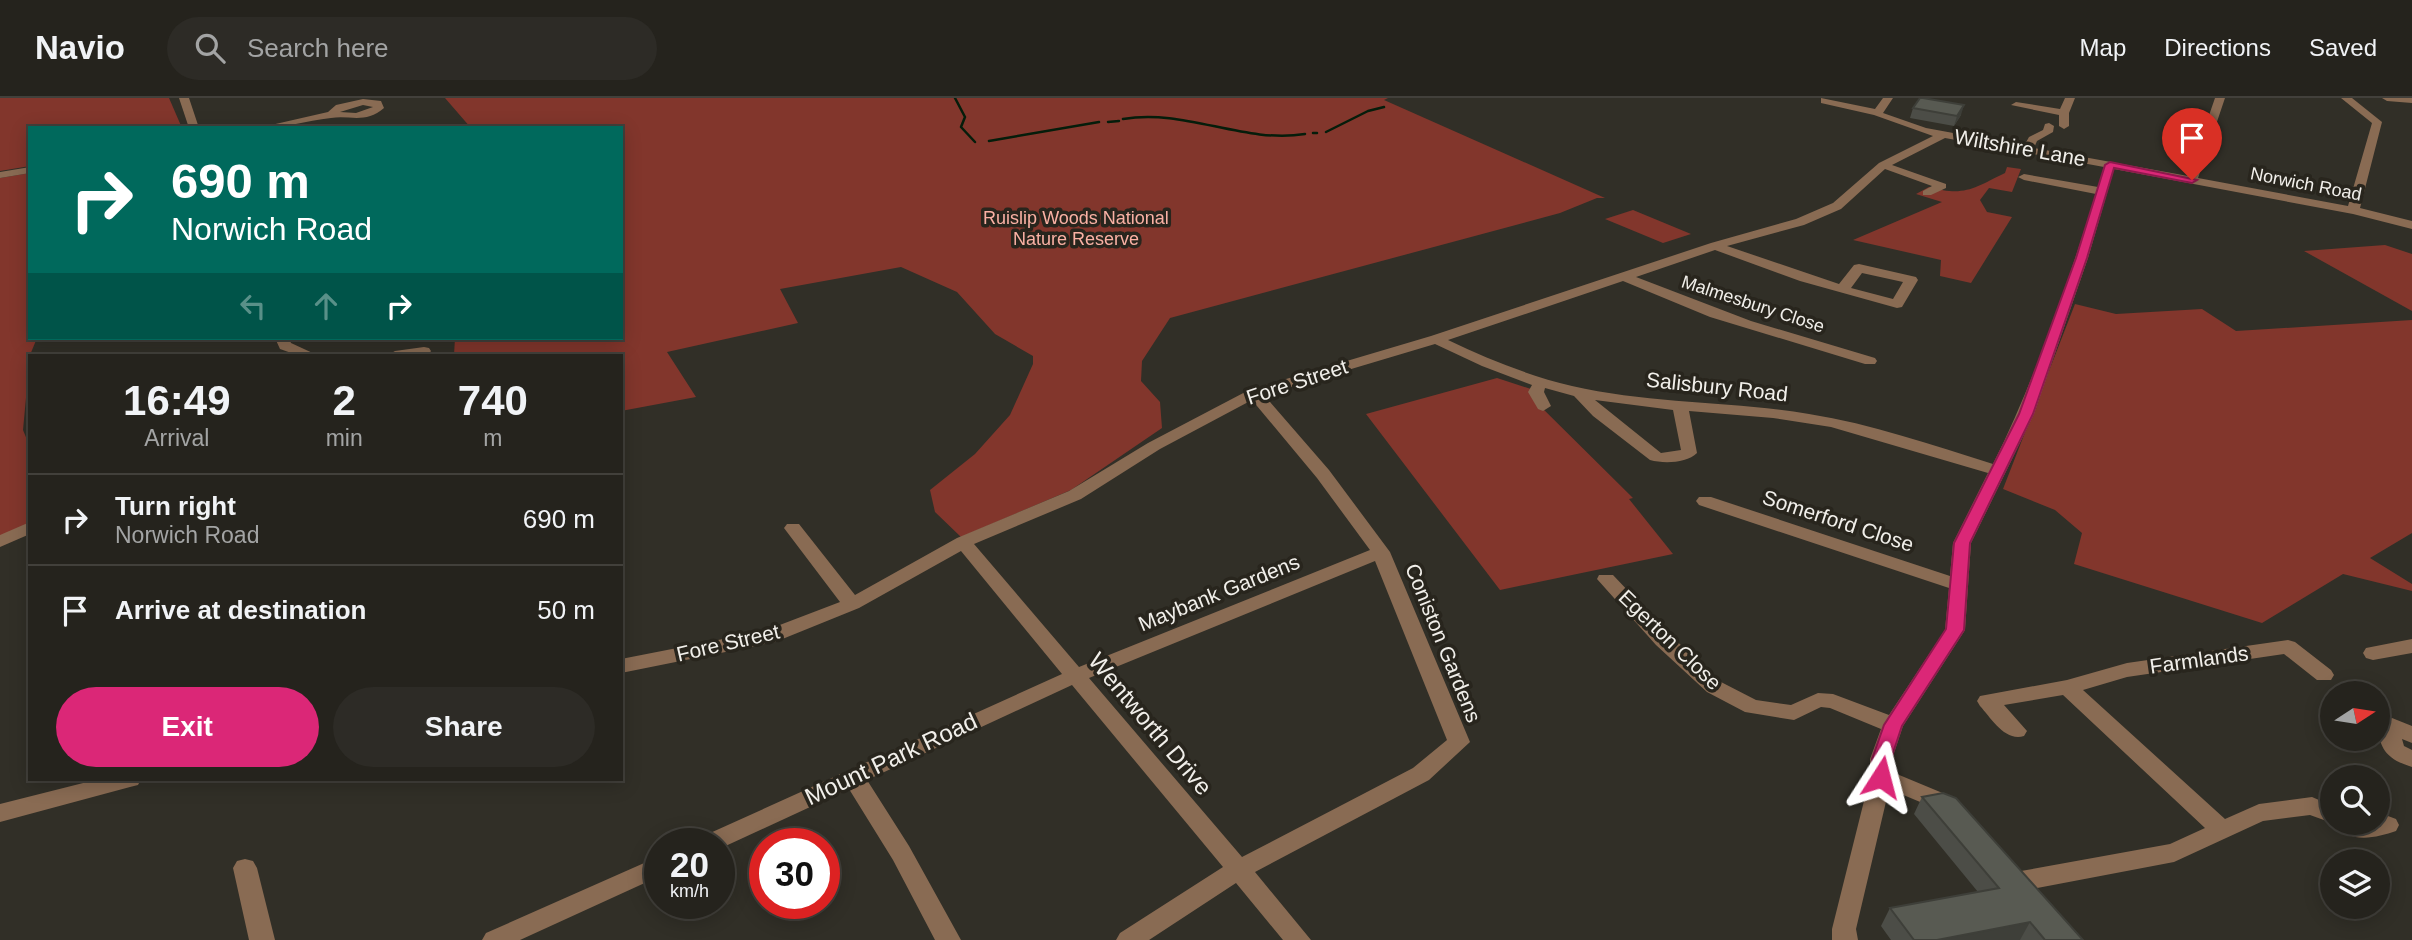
<!DOCTYPE html>
<style>
:root{--surface:#25231d;--page:#2d2b26;--text:#f1f3f6;--muted:#a3a4a4;--line:#42403b;--accent:#db2777}
body{margin:0;font-family:Helvetica,sans-serif;background:var(--page);color:var(--text);height:100vh;display:flex;flex-direction:column;font-size:26px;white-space:nowrap}
*{box-sizing:border-box;margin:0}
p{font-size:23px;color:var(--muted)}
.icon{flex:none;width:38px;height:38px;fill:none;stroke:currentColor;stroke-width:2;stroke-linecap:round;stroke-linejoin:round}
.map{position:relative;flex:1;overflow:hidden}
.details{position:absolute;left:28px;top:256px;width:595px;height:427px;display:flex;flex-direction:column;background:var(--surface);border-radius:0px;box-shadow:0 4px 18px #0003,0 0 0 2px var(--line)}
.details>*{flex:none}
.top-card{position:absolute;left:28px;top:28px;width:595px;height:214px;border-radius:0px;box-shadow:0 4px 18px #0003,0 0 0 2px var(--line);background:#00695c;color:#fff;overflow:hidden}
.needle{width:46px;rotate:78deg}
.buttons{position:absolute;left:2320px;top:583px;display:grid;gap:14px}
.buttons a{display:grid;place-items:center;width:70px;height:70px;border-radius:50%;background:var(--surface);box-shadow:0 4px 18px #0003,0 0 0 2px var(--line);font-size:35px}
.speed{position:absolute;left:644px;top:730px;display:flex;gap:14px;font-size:35px;font-weight:700;text-align:center}
.speed>*{display:grid;place-content:center;width:91px;height:91px;border-radius:50%;background:var(--surface);box-shadow:0 4px 18px #0003,0 0 0 2px var(--line);line-height:1}
.speed small{font-size:18px;font-weight:400}
.speed .limit{border:10px solid #d22;background:#fff;color:#111}
.pin{position:absolute;display:grid;place-items:center;width:60px;height:60px;color:#fff;margin:-72px -30px;border-radius:50% 50% 50% 0;rotate:-45deg;box-shadow:0 0 7px #0007}
.pin .icon{rotate:45deg}
.me{position:absolute;width:77px;margin:-38px;rotate:9deg;stroke-linejoin:round;filter:drop-shadow(0 0 5px #0008)}
.turn{display:flex;align-items:center;gap:24px;height:147px;padding:0 28px;font-size:32px}
.turn .icon{width:91px;height:91px;stroke-width:2.5}
.turn b{display:block;font-size:49px;line-height:60px}
.lanes{display:flex;align-items:center;height:66px;padding:0 28px;background:#0003;justify-content:center;gap:35px;direction:ltr}
.lanes .off{opacity:.35}
.eta{display:flex;justify-content:space-evenly;align-items:center;height:119px;text-align:center}
.eta b{font-size:42px;font-weight:700;line-height:49px}
.button{display:flex;gap:14px;margin-top:auto;padding:14px 28px}
.button a{flex:1;height:80px;border-radius:42px;background:var(--accent);color:#fff;font-size:28px;font-weight:700;line-height:80px;text-align:center}
.button a+a{background:var(--page);color:var(--text)}
ul{padding:0;list-style:none}
li{display:flex;align-items:center;gap:21px;height:91px;padding:0 28px;border-top:2px solid var(--line)}
li div{flex:1}
li b{display:block;font-size:26px}
li em{font-style:normal}
header{display:flex;align-items:center;gap:42px;box-sizing:border-box;height:98px;padding:0 35px;background:var(--surface);border-bottom:2px solid var(--line)}
header strong{font-size:33px}
nav{display:flex;gap:38px;margin-inline-start:auto;font-size:24px}
.search{width:490px;height:63px;background:var(--page);display:flex;align-items:center;gap:18px;box-sizing:border-box;padding:0 24px;border-radius:38px;color:var(--muted);font-size:26px}
.map>svg:first-child{display:block}
.green{fill:#82362c}
.lines{fill:none;stroke-linecap:round;stroke-linejoin:round}
.stream{stroke:#051d0b;stroke-width:2.5}
.street{fill:#896b53;fill-rule:evenodd}
.wall{fill:#4c4d47}
.shaded-wall{fill:#3e3f39}
.building{fill:#585a52;stroke:#3e3f39;stroke-width:2}
.route{fill:#db2777;stroke:#8e194d;stroke-width:2}
.labels{text-anchor:middle;stroke-width:7;stroke-linejoin:round;paint-order:stroke}
.far-street-label{font-size:18px;fill:#f1efea;stroke:#28251d}
.far-park-label{font-size:18px;fill:#fab1a4;stroke:#28251d}
.street-label{font-size:21px;fill:#f1efea;stroke:#28251d}
.near-street-label{font-size:24px;fill:#f1efea;stroke:#28251d}
</style>
<header>
<strong>Navio</strong>
<div class="search"><svg class="icon" aria-label="search" viewBox="0 0 24 24"><circle cx="10" cy="10" r="6"/><path d="M15 15l6 6"/></svg>Search here</div>
<nav><a>Map</a><a>Directions</a><a>Saved</a></nav>
</header>
<div class="map">
<svg width="2412" height="842" viewBox="0 0 2412 842">
<rect width="100%" height="100%" fill="#312f27"/>
<!-- green -->
<path class="green" d="M0 0H169L182 30H30V68L0 73Z
M445 0H1388L1384 2 1605 100H1597L1560 115 1170 220 1142 263 1141 283 1160 304 1162 330 1071 392 961 439 935 414 930 392 975 356 1010 317 1033 266V258L995 236 957 194 901 169 780 191 798 225 667 254 696 299 621 313V257H454L455 240H621V30H471Z
M2007 69 2021 71 2012 94 1989 90 1980 102 1987 114 2012 119 1971 185 1940 178 1941 162 1853 142 1942 104 1916 96 1929 89C1965 99 1974 90 2005 75Z
M30 75V240H37L30 257 23 332 30 349V429L0 444V80Z
M1633 112 1691 136 1663 145 1605 121Z
M2385 147 2412 156V213L2304 153Z
M2075 206 2116 216 2202 211 2236 233 2412 222V435L2370 460 2412 486V493L2343 476 2262 525 2074 466 2082 435 2055 412 2003 391Z
M1497 280 1531 291 1532 300 1633 400 1629 401 1673 456 1500 492 1366 316Z"/>
<g class="lines">
<!-- stream -->
<path class="stream" d="M955 0 965 19 961 29 975 44
M1123 21C1185 10 1243 46 1305 36
M1108 24 1119 23
M1326 34 1368 13 1384 9
M1313 35H1317
M989 43 1099 24"/>
<!-- street -->
<path class="street" d="M179 0H189L199 30H189Z
M1821 0 1875 11 1883 0H1893L1883 15 1926 30 2024 48 2029 39 2043 32 2045 26 2049 25 2054 28 2053 34 2037 43 2034 50 2188 78 2215 0H2225L2198 80 2348 108 2372 25 2341 0H2352L2382 24 2360 110 2412 123V131L2353 116 2114 71 2088 160 2034 316 1971 445 1965 532 1903 628 1892 661V674L1957 701 1960 707 1957 713 1949 716 1889 691 1856 831 1858 842H1832V831L1870 679V661L1881 631 1830 610 1821 609 1794 622 1745 614 1707 594 1656 547 1597 481 1599 477H1613L1670 537 1721 584 1756 602 1791 607 1818 595 1833 596 1889 617 1945 532 1949 490 1699 407 1696 403 1699 399H1711L1950 478 1953 445 1988 375 1831 329 1773 320 1689 313 1697 355C1687 365 1664 366 1650 362L1593 318 1574 298 1545 290 1544 294 1551 308 1543 313 1538 311 1528 294 1532 287 1482 268 1435 246 1264 297 1329 372 1390 454 1470 644 1429 682 1255 774 1311 842H1283L1236 785 1149 842H1116L1120 835 1223 769 1072 587 867 682 909 748 961 842H935L893 762 849 691 719 751V746H696L699 740 1062 576 961 453 859 510 775 544 621 575V561L764 533 840 504 787 434 784 430 787 426H799L855 497 957 440 1069 393 1148 345 1249 292 1431 238 1711 145 1796 121 1833 105 1879 65 1933 38 1874 17 1821 5ZM1945 40 2104 69 2098 89 2024 76 2018 79 2024 82 2096 96C2067 187 2036 280 1993 366 1932 347 1872 326 1809 316 1731 303 1650 306 1572 288 1529 278 1488 261 1448 242L1623 183 1710 219 1865 266H1875L1877 263 1875 260 1751 223 1636 179 1715 152 1800 183 1897 210 1902 209 1918 182 1916 179 1859 166 1854 167 1839 186 1727 148 1804 127 1841 111 1885 71 1932 88 1923 93V97H1931L1946 90V86L1892 67ZM1862 175 1903 184 1893 201 1851 190ZM1252 302 1317 380 1370 452 1079 569 974 446 1081 401 1160 351ZM1595 302 1673 312 1681 352 1661 355ZM1375 463 1447 642 1413 670 1242 759 1089 580Z
M2065 0H2075L2069 15V28L2064 31 2059 28V17L2011 7 2016 4 2060 11Z
M2382 0H2412V5L2387 3Z
M363 1 381 3 384 10C366 26 350 17 331 20 306 23 283 30 258 30L328 14 336 7ZM363 7 373 9 356 15 340 14Z
M30 69V75L0 80V74Z
M275 240H289L291 245 317 257H297L280 251Z
M424 249 429 250 431 253 429 256 388 257 395 253Z
M30 424V436L0 449V437Z
M2412 541V555L2373 562 2366 560 2363 555 2366 550Z
M2288 542 2295 544 2331 572 2334 577 2331 582H2317L2284 556 2127 579 2083 592 2225 721 2259 706 2312 699 2333 708V724H2378V720L2388 718 2396 721 2399 727 2396 733C2376 740 2349 746 2335 726L2310 717 2263 723 2174 764 2021 793 2013 790 2009 783 2013 776 2021 773 2170 746 2205 730 2063 597 2004 607 2027 633 2024 638C2005 644 1991 620 1980 608L1977 603 1980 598 2067 582 2127 565Z
M2387 618 2412 628V645L2402 641 2404 648 2412 652V669C2386 661 2378 650 2378 623Z
M99 681H141L138 687 130 689 0 724V706Z
M660 758V778L520 842H482L486 835Z
M245 761 253 763 257 770 275 842H249L233 770 237 763Z"/>
</g>
<!-- wall -->
<path class="wall" d="M1913 10 1961 17 1954 28 1910 20Z
M1922 699 2083 842H1891L1881 828 1890 810 1978 794 1914 716Z"/>
<!-- shaded-wall -->
<path class="shaded-wall" d="M1964 7 1961 17 1954 28 1957 18Z
M2030 824 2020 842H1937Z"/>
<!-- building -->
<path class="building" d="M1920 0H1923L1964 7 1957 18 1913 10Z
M1943 695 1956 700 2083 842H2045L2030 824 1937 842H1914L1890 810 1999 790 1922 699Z"/>
<!-- route -->
<path class="route" d="M2110 64 2197 82 2192 85 2114 70 2087 160 2033 316 1970 445 1964 532 1902 628 1891 661V679L1889 684 1881 686 1874 684 1871 679 1872 661 1884 627 1946 531 1954 445 2019 316 2076 160 2105 67Z"/>
<g class="labels">
<!-- far-street labels -->
<g class="far-street-label">
<text transform="translate(2306 86) rotate(11)" y="6">Norwich Road</text>
<text transform="translate(1753 206) rotate(18)" y="6">Malmesbury Close</text>
</g>
<!-- far-park labels -->
<g class="far-park-label">
<text x="1076" y="126">Ruislip Woods National<tspan x="1076" dy="21">Nature Reserve</tspan></text>
</g>
<!-- street labels -->
<g class="street-label">
<text transform="translate(2020 50) rotate(10)" y="7">Wiltshire Lane</text>
<text transform="translate(1297 284) rotate(-18)" y="7">Fore Street</text>
<text transform="translate(1717 289) rotate(6)" y="7">Salisbury Road</text>
<text transform="translate(1838 423) rotate(18)" y="7">Somerford Close</text>
<text transform="translate(1219 495) rotate(-22)" y="7">Maybank Gardens</text>
<text transform="translate(1670 542) rotate(44)" y="7">Egerton Close</text>
<text transform="translate(728 545) rotate(-13)" y="7">Fore Street</text>
<text transform="translate(1443 545) rotate(68)" y="7">Coniston Gardens</text>
<text transform="translate(2199 562) rotate(-8)" y="7">Farmlands</text>
</g>
<!-- near-street labels -->
<g class="near-street-label">
<text transform="translate(1150 626) rotate(50)" y="8">Wentworth Drive</text>
<text transform="translate(891 661) rotate(-25)" y="8">Mount Park Road</text>
</g>
</g>
</svg>
<div class="buttons">
<a><svg class="needle" viewBox="-14 -14 28 28"><path d="M0-13l5 13h-10z" fill="#e53935"/><path d="M0 13l5-13h-10z" fill="#a3a4a4"/></svg></a>
<a><svg class="icon" aria-label="search" viewBox="0 0 24 24"><circle cx="10" cy="10" r="6"/><path d="M15 15l6 6"/></svg></a>
<a><svg class="icon" aria-label="layers" viewBox="0 0 24 24"><path d="M12 4l9 5-9 5-9-5zM3 14l9 5 9-5"/></svg></a>
</div>
<div class="speed"><div>20<small>km/h</small></div><div class="limit">30</div></div>
<div class="pin" style="left:2192px;top:82px;background:#d93025"><svg class="icon" aria-label="arrive" viewBox="0 0 24 24"><path d="M6 21V4h12l-3 4 3 4H6"/></svg></div>
<svg class="me" style="left:1881px;top:679px" viewBox="-20 -20 40 40"><path d="M0-17L14 15 0 8-14 15z" fill="#db2777" stroke="#fff" stroke-width="4"/></svg>
<div class="top-card">
<div class="turn"><svg class="icon" aria-label="right" viewBox="0 0 24 24"><path d="M7 20v-9h11M14 6l5 5-5 5"/></svg><div><b>690 m</b>Norwich Road</div></div>
<div class="lanes"><svg class="icon off" aria-label="left" viewBox="0 0 24 24"><path d="M17 20v-9H6M10 6l-5 5 5 5"/></svg><svg class="icon off" aria-label="ahead" viewBox="0 0 24 24"><path d="M12 20V5M6 11l6-6 6 6"/></svg><svg class="icon" aria-label="right" viewBox="0 0 24 24"><path d="M7 20v-9h11M14 6l5 5-5 5"/></svg></div>
</div>
<section class="details">
<div class="eta">
<div><b>16:49</b><p>Arrival</p></div>
<div><b>2</b><p>min</p></div>
<div><b>740</b><p>m</p></div>
</div>
<ul>
<li><svg class="icon" aria-label="right" viewBox="0 0 24 24"><path d="M7 20v-9h11M14 6l5 5-5 5"/></svg><div><b>Turn right</b><p>Norwich Road</p></div><em>690 m</em></li>
<li><svg class="icon" aria-label="arrive" viewBox="0 0 24 24"><path d="M6 21V4h12l-3 4 3 4H6"/></svg><div><b>Arrive at destination</b></div><em>50 m</em></li>
</ul>
<div class="button"><a>Exit</a><a>Share</a></div>
</section>
</div>
